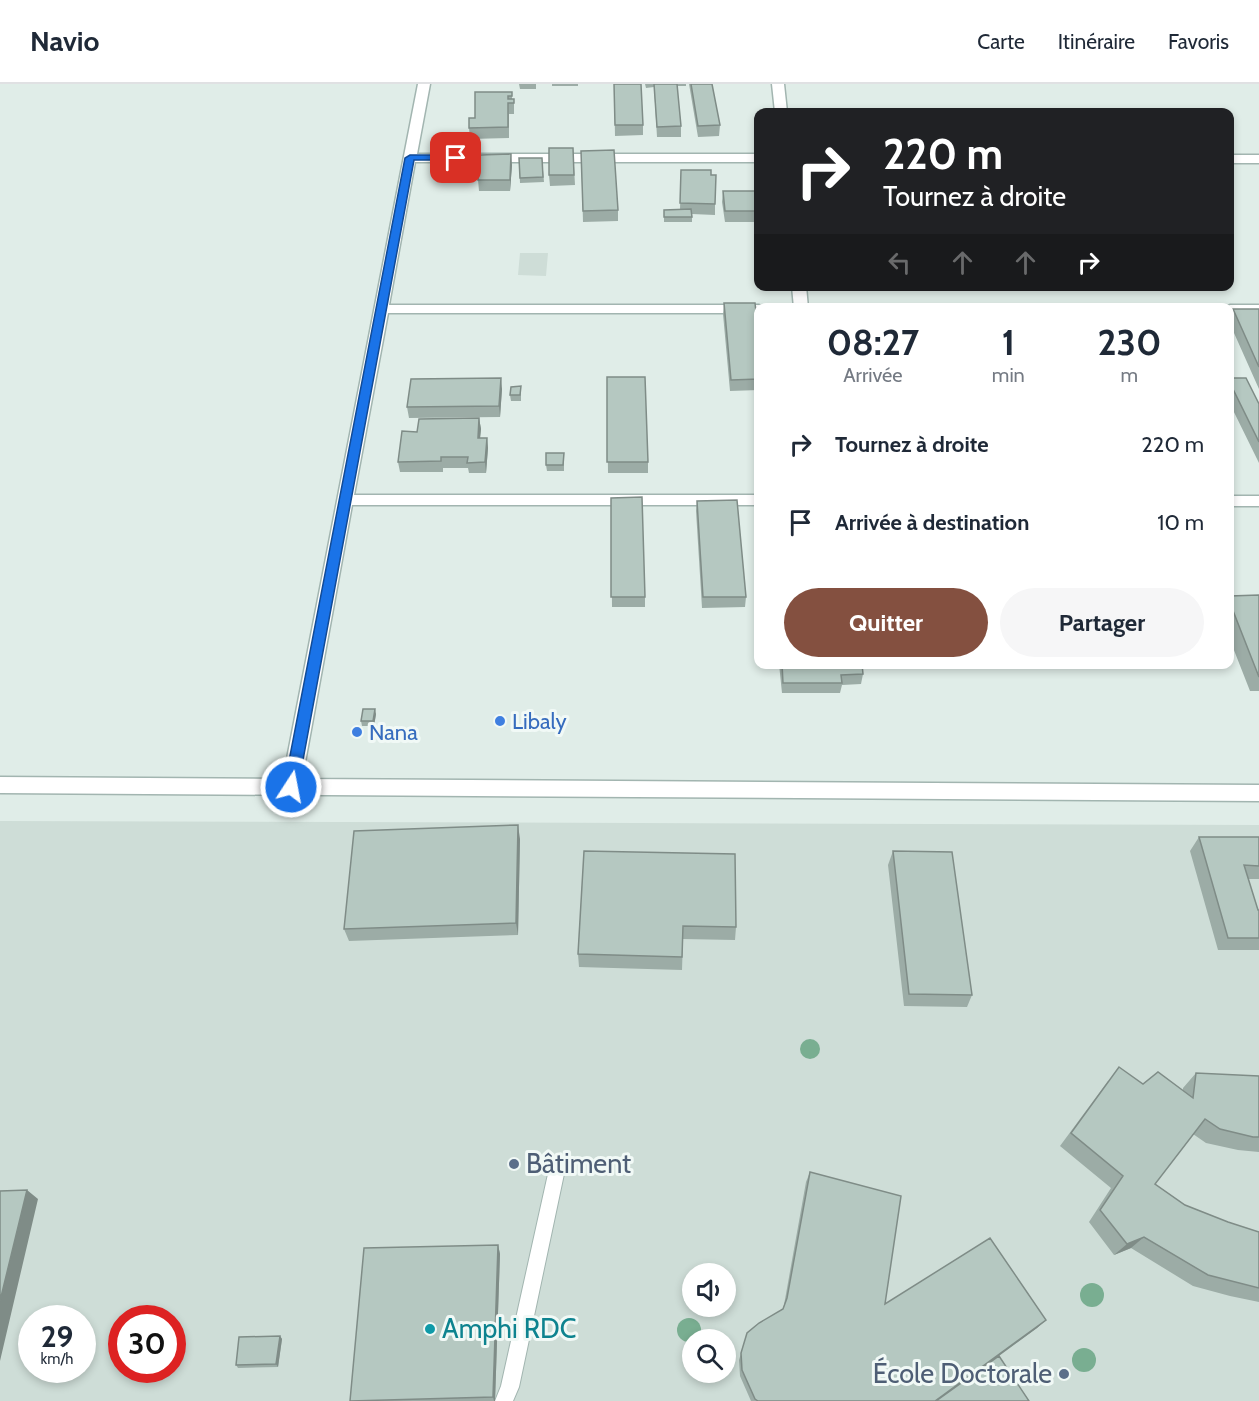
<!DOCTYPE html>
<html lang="fr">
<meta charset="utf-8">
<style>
:root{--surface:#fff;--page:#f6f6f7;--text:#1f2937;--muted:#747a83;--line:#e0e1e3;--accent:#845040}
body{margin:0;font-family:Cabin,sans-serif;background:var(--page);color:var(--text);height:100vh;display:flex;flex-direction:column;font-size:22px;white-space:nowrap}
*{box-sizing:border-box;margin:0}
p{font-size:20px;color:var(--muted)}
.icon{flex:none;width:33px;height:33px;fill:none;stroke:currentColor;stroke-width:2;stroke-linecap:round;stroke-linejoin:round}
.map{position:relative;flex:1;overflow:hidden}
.side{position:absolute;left:754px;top:219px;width:480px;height:366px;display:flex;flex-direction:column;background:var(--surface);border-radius:12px;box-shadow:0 3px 9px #0003}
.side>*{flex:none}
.hud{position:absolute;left:754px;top:24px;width:480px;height:183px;border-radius:12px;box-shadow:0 3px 9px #0003;background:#202124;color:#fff;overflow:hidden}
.buttons{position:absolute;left:682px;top:1179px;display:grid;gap:12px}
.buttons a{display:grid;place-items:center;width:54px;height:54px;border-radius:50%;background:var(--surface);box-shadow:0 3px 9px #0003;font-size:30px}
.speed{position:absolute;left:18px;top:1221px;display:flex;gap:12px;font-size:30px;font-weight:700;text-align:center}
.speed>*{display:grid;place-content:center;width:78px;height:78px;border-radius:50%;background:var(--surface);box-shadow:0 3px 9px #0003;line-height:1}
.speed small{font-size:15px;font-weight:400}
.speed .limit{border:9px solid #d22;background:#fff;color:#111}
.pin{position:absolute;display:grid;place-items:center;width:51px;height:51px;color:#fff;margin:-26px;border-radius:12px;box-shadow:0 3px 9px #0006}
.me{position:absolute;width:66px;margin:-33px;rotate:11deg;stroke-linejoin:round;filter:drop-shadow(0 0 4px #0008)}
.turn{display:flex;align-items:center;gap:21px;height:126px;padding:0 30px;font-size:27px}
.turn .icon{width:78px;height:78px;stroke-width:2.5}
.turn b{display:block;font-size:42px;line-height:51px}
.lanes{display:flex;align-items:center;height:57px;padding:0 30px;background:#0003;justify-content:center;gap:30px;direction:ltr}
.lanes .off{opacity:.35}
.eta{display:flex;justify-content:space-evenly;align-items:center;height:102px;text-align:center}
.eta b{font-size:36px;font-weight:700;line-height:42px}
.action{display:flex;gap:12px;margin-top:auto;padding:12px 30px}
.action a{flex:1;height:69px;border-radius:36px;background:var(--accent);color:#fff;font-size:24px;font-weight:700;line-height:69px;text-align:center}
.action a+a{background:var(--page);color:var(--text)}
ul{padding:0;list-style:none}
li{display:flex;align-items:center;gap:18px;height:78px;padding:0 30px}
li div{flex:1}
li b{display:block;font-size:22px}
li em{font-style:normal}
header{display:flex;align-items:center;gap:36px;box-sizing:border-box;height:84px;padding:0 30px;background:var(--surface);border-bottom:2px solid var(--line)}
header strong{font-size:28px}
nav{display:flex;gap:33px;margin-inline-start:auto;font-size:21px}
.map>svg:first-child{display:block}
.built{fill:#ceddd7;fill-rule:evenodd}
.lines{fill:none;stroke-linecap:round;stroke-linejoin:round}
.service-casing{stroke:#a2b5b0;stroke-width:2}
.minor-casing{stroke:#a2b5b0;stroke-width:3}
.service{fill:#fff;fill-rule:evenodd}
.minor{fill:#fff;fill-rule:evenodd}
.tree{fill:#79ae91}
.wall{fill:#9caca6}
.shaded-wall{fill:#7f8c87}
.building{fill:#b5c8c1;stroke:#7f8c87;stroke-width:1.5}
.route{fill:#1a73e8;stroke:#114b97;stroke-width:1.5}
.shop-dot{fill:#3f7fe0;stroke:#f1f9f6;stroke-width:2}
.service-dot{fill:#5c6f8a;stroke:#f1f9f6;stroke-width:2}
.culture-dot{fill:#0f9aa8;stroke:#f1f9f6;stroke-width:2}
.labels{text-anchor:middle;stroke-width:6;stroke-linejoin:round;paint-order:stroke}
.shop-label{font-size:22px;fill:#366cbe;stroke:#f1f9f6;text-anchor:start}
.near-service-label{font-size:27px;fill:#4e5e75;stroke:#f1f9f6;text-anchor:start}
.near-culture-label{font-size:27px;fill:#0d838f;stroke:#f1f9f6;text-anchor:start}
</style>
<header>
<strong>Navio</strong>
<nav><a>Carte</a><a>Itinéraire</a><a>Favoris</a></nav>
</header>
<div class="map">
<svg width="1259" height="1317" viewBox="0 0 1259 1317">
<rect width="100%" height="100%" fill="#e0ede8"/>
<!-- built -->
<path class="built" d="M520 169H548L546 192 518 191Z
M0 737 1259 741V1317H0ZM693 1190H726V1222H693ZM32 1234H82V1286H32ZM122 1234H172V1286H122ZM693 1256H726V1288H693Z"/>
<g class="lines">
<!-- service casing -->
<g class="service-casing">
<path id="service" d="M556 1082 562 1084 564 1090 519 1303 513 1317H495L501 1302 548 1090 550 1084Z"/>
</g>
<!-- minor casing -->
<g class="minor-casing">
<path id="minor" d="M418 0H430L417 70H759V78H415L389 221H759L765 224H759V229H388L354 411H759V421H352L302 695 1259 701V717L0 709V693L283 695Z
M772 0H784L787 28H775Z
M1230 71H1259V79H1230Z
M792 202H806L808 224H794Z
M1230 221H1259V229H1230V224H1224Z
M1230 412H1259V422H1230Z"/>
</g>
<!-- service -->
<use href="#service" class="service"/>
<!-- minor -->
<use href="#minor" class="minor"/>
</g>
<!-- trees -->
<g class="tree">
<circle cx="810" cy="965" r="10"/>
<circle cx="1092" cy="1211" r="12"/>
<circle cx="689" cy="1246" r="12"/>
<circle cx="1084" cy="1276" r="12"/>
</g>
<!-- wall -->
<path class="wall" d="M519 0H536V5H520Z
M552 0H578V2H552Z
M614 0 643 41V51L615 52Z
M645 0H686V2H677L681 42V53H657L654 3 646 4Z
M689 0H712L720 41 719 52 698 53Z
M512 8V15H514V30H509V54L470 55 469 44 475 34Z
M573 64 575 101 550 102 549 91Z
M581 67 618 126V137L583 138Z
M519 74H542L544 98 520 99Z
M512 81 510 107H479L478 96Z
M681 86 711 91 715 120V131L692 130V138H664V126H680Z
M723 107H759V138H725L722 118Z
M724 219 759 256V306L730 307 723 230Z
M1233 225H1259V305L1230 240V232Z
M607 293 648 378V389H608Z
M1230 294 1259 320V379L1230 320Z
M521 302V317H511L510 311Z
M502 305 500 333 409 334 407 323Z
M479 334 481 345 480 354H487L488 364 486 389H469L468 384H443V388H400L398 378 417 348Z
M564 369V387H547L546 381Z
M611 414 645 513V523H612Z
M697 417 746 513 745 523 702 524 696 427Z
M1259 511V607H1250L1230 556V512Z
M779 580H862L863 590 861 600 842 601 840 609H782Z
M376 630 374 642H362L361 637Z
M1199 753H1259V795H1248L1258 826H1259V866H1218L1190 767Z
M520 755 518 851 349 857 344 845Z
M584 767 736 843 735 856 683 855 682 886 579 883 578 870Z
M893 767 972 911 967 923 904 922 888 781Z
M1196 989 1259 992V1068L1238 1066 1206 1059 1193 1050 1155 1100 1185 1121 1228 1138 1259 1148V1218L1230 1212 1193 1202 1131 1164 1114 1171 1089 1138 1111 1104 1060 1062 1108 997 1143 1000 1183 1007V1004Z
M810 1088 885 1220 1046 1236 1037 1244 999 1272 1029 1317H751L740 1292 739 1276 747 1249 783 1225 784 1221 806 1098Z
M498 1161 500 1170 495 1317H350Z
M280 1252 282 1255 278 1283 238 1284 236 1281Z"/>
<!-- shaded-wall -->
<path class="shaded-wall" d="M511 70 512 81 510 107V96Z
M501 294 502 305 500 333 499 322Z
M479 334 481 345 479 364 478 354Z
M487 354 488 364 486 389 485 378Z
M375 625 376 630 374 642 373 637Z
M518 741 520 755 518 851 516 839Z
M27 1106 38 1115 0 1277V1217Z
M1144 1153 1131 1164 1114 1171 1127 1160Z
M498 1161 500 1170 495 1317H494L493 1313Z
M1046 1236 1037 1244 937 1317H935Z
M280 1252 282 1255 278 1283 276 1280Z"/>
<!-- building -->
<path class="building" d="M614 0H641L643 41H615Z
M654 0H677L681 42 657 43Z
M691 0H712L720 41 698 42Z
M475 8H512V12H508V15H514V19H508V43L469 44V34H475Z
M549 64H573L574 91H549Z
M614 66 618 126 583 127 581 67Z
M511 70 510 96H478L480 71Z
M519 74H542L543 93 520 94Z
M681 86H711V91H716L715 120 680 119Z
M723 107H759V127H725Z
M691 125 692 133H664V126Z
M724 219H755L759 256V295L731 296Z
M1233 225H1259V283Z
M607 293H645L648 378H607Z
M501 294 499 322 407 323 411 295Z
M1230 294H1246L1259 320V358L1230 299Z
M521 302 520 311H510L511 303Z
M479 334 478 354H487L485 378 467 379 468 373H441V377L398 378 402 347 417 348 419 335Z
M546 369H564L563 381H546Z
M642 413 645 513H611V414Z
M737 416 746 513H703L697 417Z
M1259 511V593L1230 519V512Z
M782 580H862L863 590 841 591 842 599H783Z
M363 625H375L373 637H361Z
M518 741 516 839 344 845 354 747Z
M1199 753H1259V782L1244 781 1258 826H1259V854H1228Z
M584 767 735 770 736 843 683 842 682 873 578 870Z
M893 767 952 768 972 911 909 910Z
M1119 983 1143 1000 1158 988 1193 1014 1196 989 1259 992V1053H1253L1220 1045 1205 1035 1155 1100 1185 1121 1228 1138 1259 1148V1204L1208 1191 1144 1153 1127 1160 1100 1126 1123 1092 1071 1049Z
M810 1088 901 1112 885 1220 990 1154 1046 1236 935 1317H758L755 1315 742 1286 741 1269 747 1249 759 1239 783 1225 787 1214Z
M27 1106 0 1217V1107Z
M498 1161 493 1313 350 1317 364 1164Z
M280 1252 276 1280 236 1281 239 1253Z
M999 1272 1029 1317H936Z"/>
<!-- route -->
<path class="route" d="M456 71 461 74 460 76H414L298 703 296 707H286L284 703 405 74 410 71Z"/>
<!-- markers -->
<g class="shop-dot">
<circle cx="500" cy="637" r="6"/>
<circle cx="357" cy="648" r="6"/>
</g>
<g class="service-dot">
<circle cx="514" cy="1080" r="6"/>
<circle cx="1064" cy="1290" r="6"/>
</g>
<circle class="culture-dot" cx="430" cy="1245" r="6"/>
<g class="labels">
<!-- shop labels -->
<g class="shop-label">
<text x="512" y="645">Libaly</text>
<text x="369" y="656">Nana</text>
</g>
<!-- near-service labels -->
<g class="near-service-label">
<text x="526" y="1089">Bâtiment</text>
<text x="1052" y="1299" text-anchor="end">École Doctorale</text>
</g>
<!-- near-culture labels -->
<g class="near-culture-label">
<text x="442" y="1254">Amphi RDC</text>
</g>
</g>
</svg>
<div class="buttons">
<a><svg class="icon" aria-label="sound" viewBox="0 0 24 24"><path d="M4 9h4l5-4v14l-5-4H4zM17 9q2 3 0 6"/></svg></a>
<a><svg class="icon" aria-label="search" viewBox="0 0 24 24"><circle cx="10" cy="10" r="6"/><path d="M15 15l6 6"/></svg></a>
</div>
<div class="speed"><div>29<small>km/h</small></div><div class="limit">30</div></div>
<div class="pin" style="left:456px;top:74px;background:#d93025"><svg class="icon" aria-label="arrive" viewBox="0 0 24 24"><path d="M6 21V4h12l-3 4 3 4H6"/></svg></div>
<svg class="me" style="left:291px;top:703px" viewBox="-20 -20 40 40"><circle r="17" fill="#1a73e8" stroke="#fff" stroke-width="3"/><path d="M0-11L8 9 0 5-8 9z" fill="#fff"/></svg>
<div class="hud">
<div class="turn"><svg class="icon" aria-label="right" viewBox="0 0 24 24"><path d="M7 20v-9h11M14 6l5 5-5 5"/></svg><div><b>220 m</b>Tournez à droite</div></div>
<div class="lanes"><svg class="icon off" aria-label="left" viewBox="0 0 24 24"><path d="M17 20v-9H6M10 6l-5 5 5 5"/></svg><svg class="icon off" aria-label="ahead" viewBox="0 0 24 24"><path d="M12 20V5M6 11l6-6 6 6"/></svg><svg class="icon off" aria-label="ahead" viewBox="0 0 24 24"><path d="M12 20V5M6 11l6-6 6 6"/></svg><svg class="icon" aria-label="right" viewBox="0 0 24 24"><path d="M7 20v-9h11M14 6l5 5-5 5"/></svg></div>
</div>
<section class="side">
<div class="eta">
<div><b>08:27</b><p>Arrivée</p></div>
<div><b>1</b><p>min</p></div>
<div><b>230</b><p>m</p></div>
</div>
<ul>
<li><svg class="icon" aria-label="right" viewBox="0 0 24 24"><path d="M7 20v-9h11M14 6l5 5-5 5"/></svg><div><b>Tournez à droite</b></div><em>220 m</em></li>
<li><svg class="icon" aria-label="arrive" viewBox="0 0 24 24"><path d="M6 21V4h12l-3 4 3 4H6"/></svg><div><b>Arrivée à destination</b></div><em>10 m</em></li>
</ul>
<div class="action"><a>Quitter</a><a>Partager</a></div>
</section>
</div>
